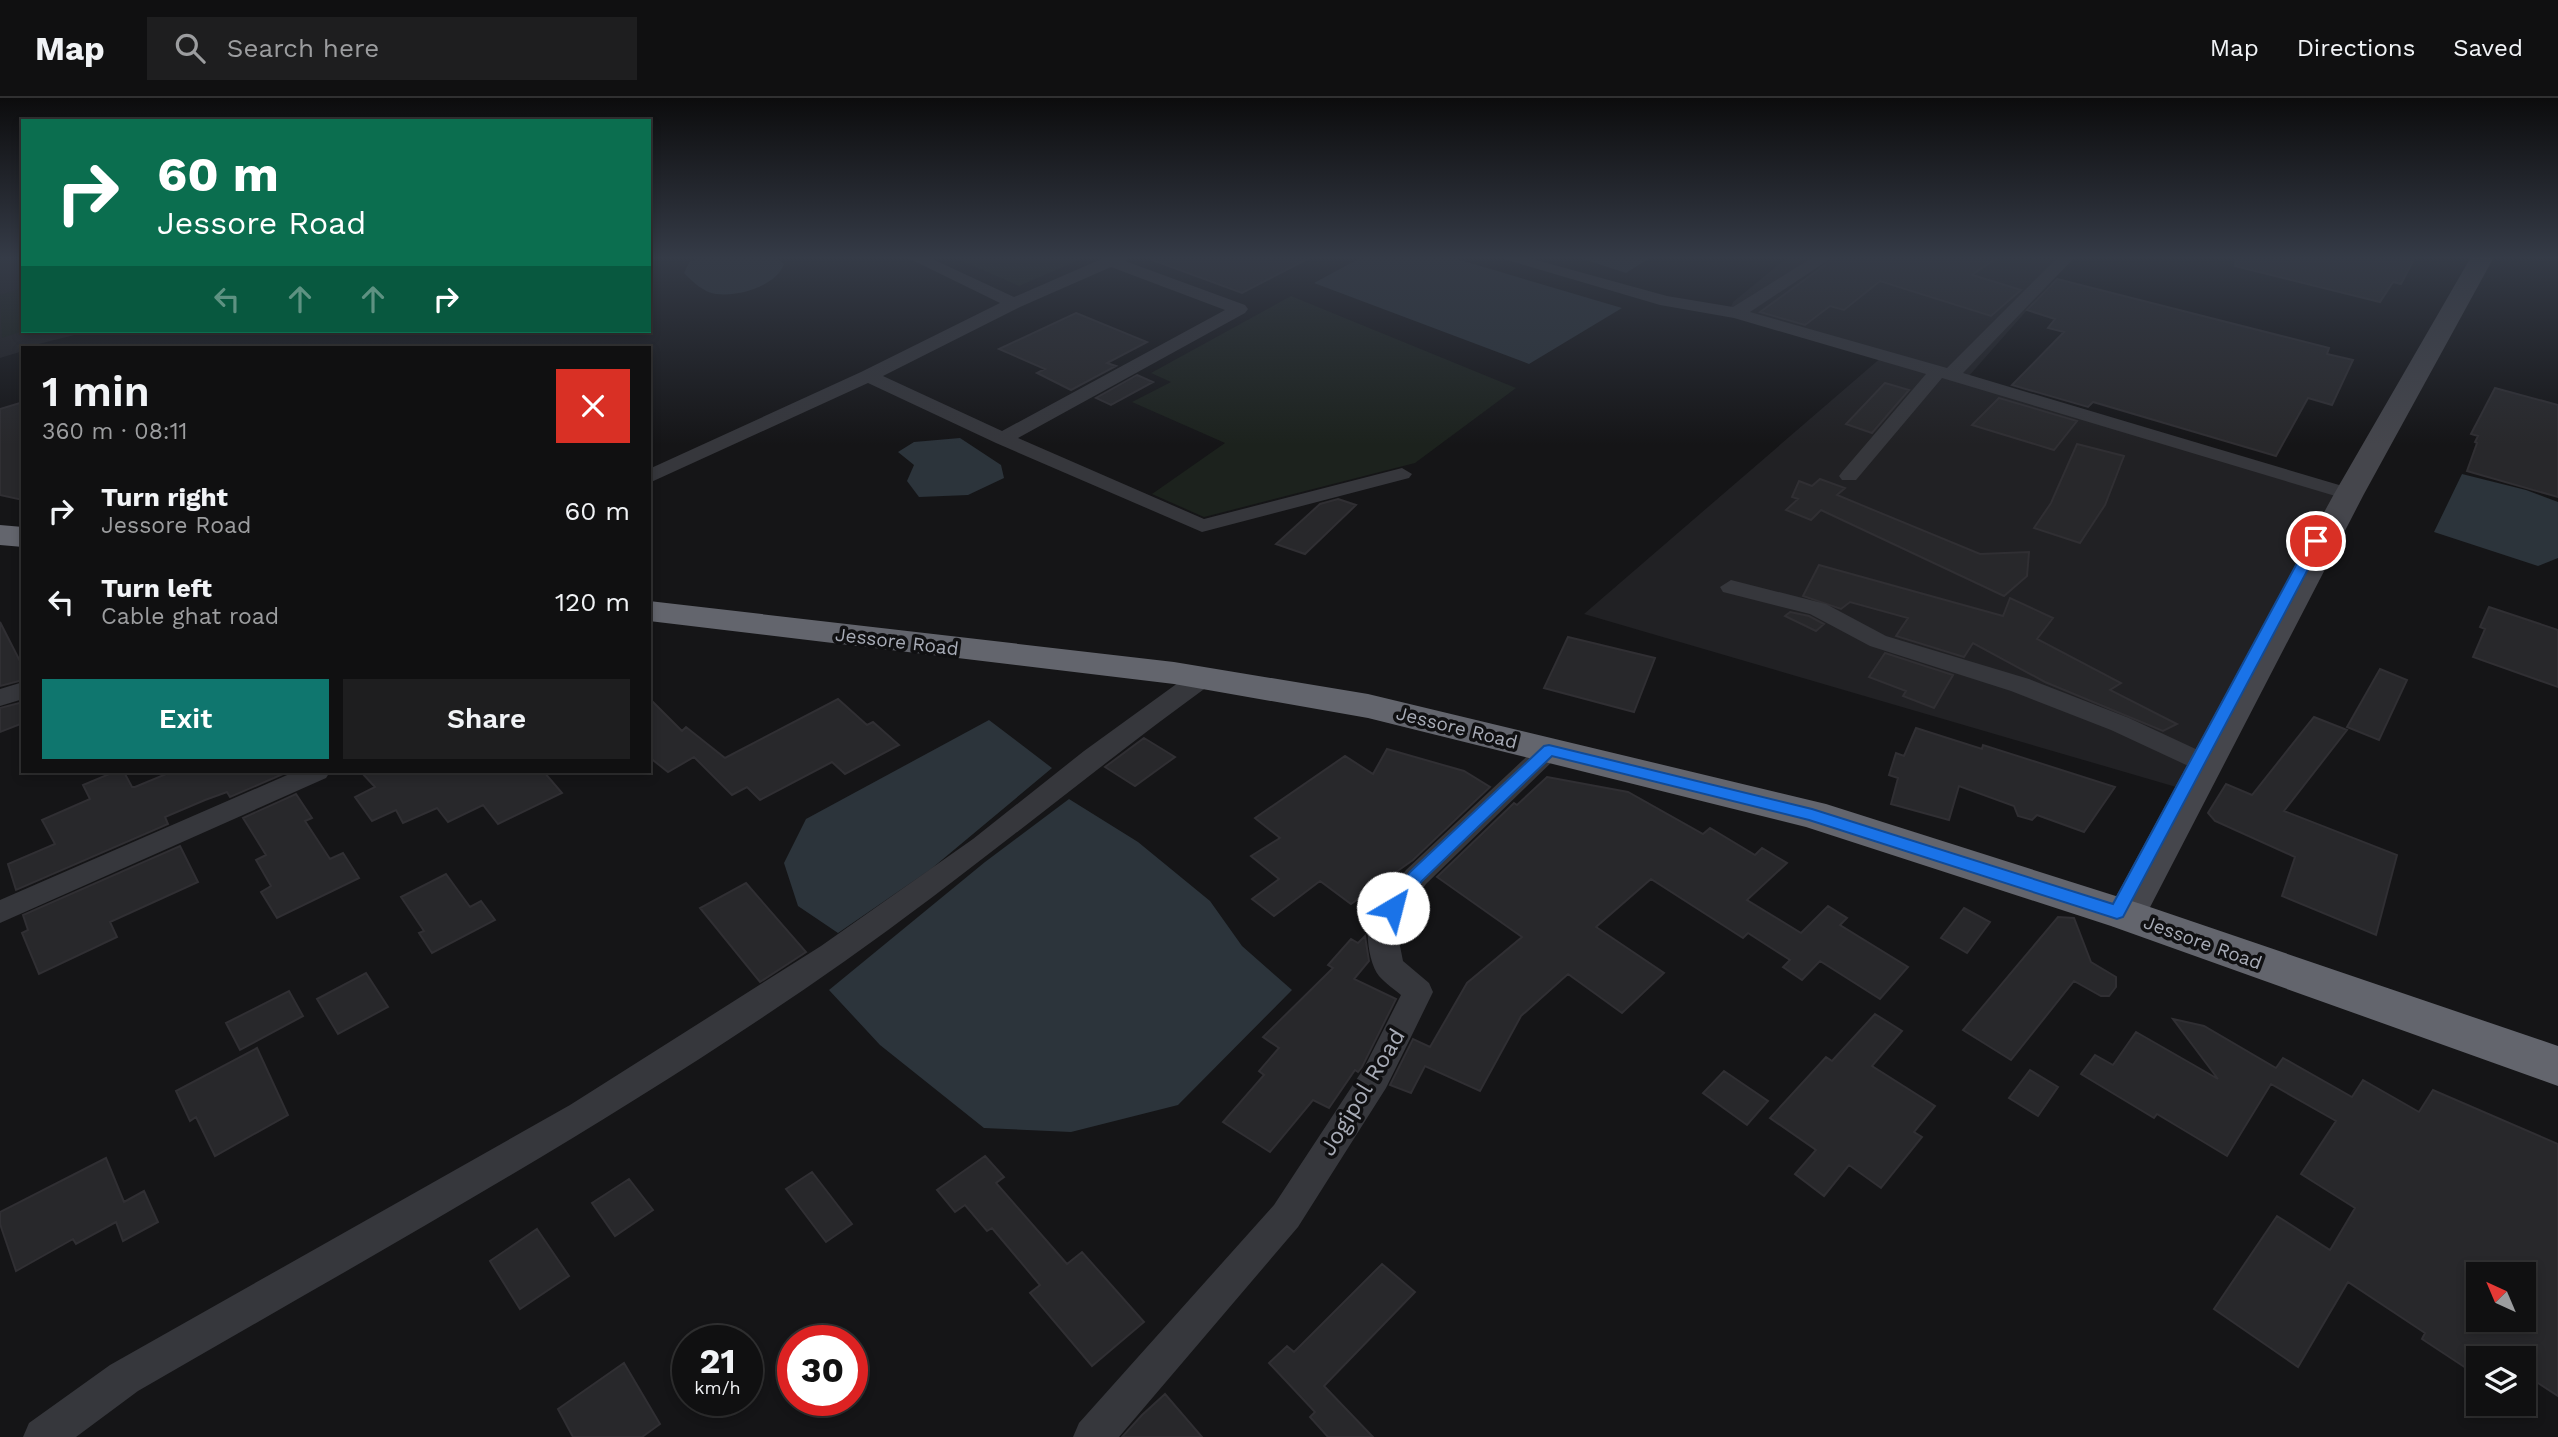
<!DOCTYPE html>
<meta charset="utf-8">
<style>
:root{--surface:#101011;--page:#1e1e1f;--text:#f1f3f6;--muted:#9c9d9f;--line:#303031;--accent:#0f766e}
body{margin:0;font-family:"Work Sans",sans-serif;background:var(--page);color:var(--text);height:100vh;display:flex;flex-direction:column;font-size:26px;white-space:nowrap}
*{box-sizing:border-box;margin:0}
p{font-size:23px;color:var(--muted)}
.icon{flex:none;width:38px;height:38px;fill:none;stroke:currentColor;stroke-width:2;stroke-linecap:round;stroke-linejoin:round}
.map{position:relative;flex:1;overflow:hidden}
.panel{position:absolute;left:21px;top:248px;width:630px;height:427px;display:flex;flex-direction:column;background:var(--surface);border-radius:0px;box-shadow:0 4px 10px #0003,0 0 0 2px var(--line)}
.panel>*{flex:none}
.guide{position:absolute;left:21px;top:21px;width:630px;height:214px;border-radius:0px;box-shadow:0 4px 10px #0003,0 0 0 2px var(--line);background:#0b6e4f;color:#fff;overflow:hidden}
.needle{width:46px;rotate:316deg}
.controls{position:absolute;left:2466px;top:1164px;display:grid;gap:14px}
.controls a{display:grid;place-items:center;width:70px;height:70px;border-radius:0px;background:var(--surface);box-shadow:0 4px 10px #0003,0 0 0 2px var(--line);font-size:35px}
.speed{position:absolute;left:672px;top:1227px;display:flex;gap:14px;font-size:35px;font-weight:700;text-align:center}
.speed>*{display:grid;place-content:center;width:91px;height:91px;border-radius:50%;background:var(--surface);box-shadow:0 4px 10px #0003,0 0 0 2px var(--line);line-height:1}
.speed small{font-size:18px;font-weight:400}
.speed .limit{border:10px solid #d22;background:#fff;color:#111}
.pin{position:absolute;display:grid;place-items:center;width:60px;height:60px;color:#fff;margin:-30px;border:4px solid #fff;border-radius:50%;box-shadow:0 2px 7px #0007}
.me{position:absolute;width:77px;margin:-38px;rotate:37deg;stroke-linejoin:round;filter:drop-shadow(0 0 5px #0008)}
.turn{display:flex;align-items:center;gap:24px;height:147px;padding:0 21px;font-size:32px}
.turn .icon{width:91px;height:91px;stroke-width:2.5}
.turn b{display:block;font-size:49px;line-height:60px}
.lanes{display:flex;align-items:center;height:66px;padding:0 21px;background:#0003;justify-content:center;gap:35px;direction:ltr}
.lanes .off{opacity:.35}
.round{display:grid;place-items:center;flex:none;width:74px;height:74px;border-radius:0px;background:var(--page)}
.head{display:flex;align-items:center;justify-content:space-between;height:119px;padding:0 21px}
h1{font-size:42px;font-weight:600;line-height:52px}
.cta{display:flex;gap:14px;margin-top:auto;padding:14px 21px}
.cta a{flex:1;height:80px;border-radius:0px;background:var(--accent);color:#fff;font-size:28px;font-weight:600;line-height:80px;text-align:center}
.cta a+a{background:var(--page);color:var(--text)}
ul{padding:0;list-style:none}
li{display:flex;align-items:center;gap:21px;height:91px;padding:0 21px}
li div{flex:1}
li b{display:block;font-size:26px}
li em{font-style:normal}
header{display:flex;align-items:center;gap:42px;box-sizing:border-box;height:98px;padding:0 35px;background:var(--surface);border-bottom:2px solid var(--line)}
header strong{font-size:33px}
nav{display:flex;gap:38px;margin-inline-start:auto;font-size:24px}
.search{width:490px;height:63px;background:var(--page);display:flex;align-items:center;gap:18px;box-sizing:border-box;padding:0 24px;border-radius:0px;color:var(--muted);font-size:26px}
.map>svg:first-child{display:block}
.built{fill:#212124}
.green{fill:#1c221d}
.water{fill:#2c343b}
.building{fill:#28282b;stroke:#302f33;stroke-width:2;fill-rule:evenodd}
.lines{fill:none;stroke-linecap:round;stroke-linejoin:round}
.street{fill:#36373c;fill-rule:evenodd}
.secondary{fill:#45464c;fill-rule:evenodd}
.highway{fill:#63656d;fill-rule:evenodd}
.route{fill:#1a73e8;stroke:#114b97;stroke-width:2}
.labels{text-anchor:middle;stroke-width:7;stroke-linejoin:round;paint-order:stroke}
.street-label{font-size:19px;fill:#a8acb7;stroke:#101012}
.near-street-label{font-size:23px;fill:#a8acb7;stroke:#101012}
</style>
<header>
<strong>Map</strong>
<div class="search"><svg class="icon" aria-label="search" viewBox="0 0 24 24"><circle cx="10" cy="10" r="6"/><path d="M15 15l6 6"/></svg>Search here</div>
<nav><a>Map</a><a>Directions</a><a>Saved</a></nav>
</header>
<div class="map">
<svg width="2558" height="1339" viewBox="0 0 2558 1339">
<rect width="100%" height="100%" fill="#151517"/>
<!-- built -->
<path class="built" d="M0 159H23V233H90L23 250V253L0 260Z
M1788 159H2074L1968 279 1731 209 1733 204Z
M1883 258 2342 394 2183 691 1584 516Z"/>
<!-- green -->
<path class="green" d="M953 159H1086L1019 188Z
M23 190V233L2 240 0 197Z
M1291 198 1516 290 1415 365 1204 419 1152 396 1225 345 1132 304 1171 284 1151 275Z"/>
<!-- water -->
<path class="water" d="M705 159H775L784 166C776 188 739 199 716 196 703 194 693 184 684 175L690 163Z
M1362 159H1450L1622 210 1529 266 1314 185Z
M1577 159H1651L1626 175Z
M960 340 1001 367 1004 380 968 397 919 399 907 383 914 367 898 354 914 344Z
M2462 376 2526 392 2558 404V460L2538 468 2434 434Z
M989 622 1052 670 931 771 838 835 798 808 784 765 806 721Z
M1069 701 1138 744 1210 803 1242 848 1292 892 1178 1007 1071 1034 984 1030 880 947 829 892 985 764Z"/>
<!-- building -->
<path class="building" d="M1153 159H1311L1242 195 1152 162Z
M1836 159H1998L1972 177 2021 192 1991 218 1880 183 1844 212 1830 208 1805 227 1760 214Z
M2236 159H2415L2401 186 2393 184 2380 204 2235 168Z
M2057 181 2329 250 2327 256 2353 262 2332 307 2308 300 2276 358 2093 304 2088 309 2012 287 2064 234 2048 230 2055 221 2027 212Z
M1076 215 1147 244 1107 265 1116 268 1071 292 1037 275 1045 271 999 251Z
M1137 277 1153 284 1111 307 1096 300Z
M1885 285 1909 292 1872 335 1846 326Z
M2495 290 2558 307V399L2467 373 2477 345 2475 344 2478 338 2471 336Z
M1999 300 2077 323 2054 352 1972 327Z
M23 304V402L0 397V311Z
M2077 346 2124 358 2105 407 2080 445 2034 430 2051 405Z
M1820 381 1845 390 1837 397 1980 456 2029 454 2027 478 2004 498 1821 412 1811 422 1786 412 1798 401 1792 399 1799 383 1812 388Z
M1338 401 1356 407 1305 456 1276 446 1320 406Z
M1819 467 2003 518 2010 500 2053 520 2037 541 2121 585 2110 592 2177 626 2163 633 2045 584 1973 545 1964 559 1896 538 1908 520 1850 504 1841 511 1803 498Z
M2489 509 2558 532V589L2473 559 2485 531 2480 529Z
M1790 514 1809 518 1824 526 1816 533 1785 518Z
M0 524 23 569V582L0 588Z
M1568 539 1655 560 1634 614 1544 590Z
M1885 555 1953 577 1934 610 1903 598 1906 593 1869 579Z
M2380 571 2407 582 2379 642 2347 629Z
M649 600 682 633 686 629 725 660 838 601 867 627 873 624 899 647 845 676 832 664 760 702 747 689 732 697 694 659 668 674 649 659Z
M23 604V625L0 634V610Z
M2314 619 2347 632 2284 713 2397 757 2376 837 2282 798 2295 759 2215 723 2208 715 2226 686 2252 697Z
M1916 630 1982 651 1983 647 2115 689 2084 734 2037 717 2032 722 2018 718 2014 708 1959 688 1949 722 1891 706 1898 680 1889 677 1896 655 1904 658Z
M1144 640 1175 659 1135 688 1105 669Z
M1387 651 1464 673 1490 689 1413 762 1351 806 1320 783 1274 818 1252 801 1279 781 1251 758 1280 740 1255 720 1345 658 1373 676Z
M114 674H124L132 689H135L171 674 283 676 230 699 227 694 205 702 165 719 168 726 16 792 8 766 55 746 42 722 90 701 83 687Z
M361 674H544L562 695 498 726 483 707 448 724 437 710 403 725 396 712 372 723 355 699 375 689Z
M1547 679 1628 694 1703 736 1710 730 1755 757 1762 750 1787 765 1747 802 1801 835 1828 808 1847 820 1840 827 1908 869 1880 901 1820 863 1802 882 1783 869 1790 862 1748 835 1743 840 1651 781 1596 829 1664 875 1622 915 1568 876 1521 918 1480 993 1425 968 1411 995 1390 987 1413 941 1430 949 1467 885 1522 839 1437 779 1514 705 1517 707Z
M296 696 312 720 305 723 330 761 343 755 359 780 277 820 261 794 271 788 256 762 266 757 243 720Z
M180 748 198 784 110 824 117 839 39 876 22 835 28 832 23 817Z
M446 776 470 809 481 803 495 822 432 855 419 835 424 833 401 799Z
M746 785 806 854 760 884 700 810Z
M1964 810 1990 824 1967 855 1941 840Z
M2058 819 2074 820 2091 864 2116 879V889L2109 898H2101L2074 883 2011 962 1963 932Z
M1365 838 1369 863 1354 881 1396 901 1362 969 1358 974 1355 972 1329 1010 1313 1002 1270 1054 1223 1024 1264 977 1259 973 1279 950 1263 939 1333 870 1328 867 1351 841 1358 845Z
M366 875 388 909 338 936 317 901Z
M289 893 303 918 240 952 226 925Z
M1875 916 1902 933 1872 968 1935 1008 1914 1034 1922 1039 1881 1090 1849 1067 1824 1098 1795 1076 1816 1052 1770 1020 1826 959 1832 963Z
M2173 921 2204 928 2276 970 2283 960 2352 999 2363 982 2419 1014 2433 992 2558 1046V1298L2524 1276V1260H2478V1278L2422 1241 2425 1235 2348 1184 2298 1269 2214 1211 2277 1118 2330 1152 2355 1110 2301 1076 2336 1023 2271 986 2227 1058 2157 1016 2154 1020 2081 976 2095 957 2113 967 2136 934 2218 981ZM2478 1176H2524V1222H2478Z
M257 950 288 1017 215 1058 196 1019 190 1023 176 993Z
M2030 972 2058 989 2038 1018 2009 1000Z
M1724 973 1768 1003 1747 1027 1703 995Z
M985 1058 1004 1079 996 1085 1067 1166 1082 1154 1144 1224 1092 1268 1030 1195 1040 1187 992 1130 987 1133 965 1107 955 1114 937 1092Z
M106 1060 124 1104 144 1093 158 1124 123 1143 116 1124 76 1146 73 1141 16 1173 0 1126V1114Z
M812 1074 852 1126 826 1144 786 1091Z
M629 1081 653 1112 615 1138 592 1105Z
M537 1131 569 1178 520 1211 490 1163Z
M1382 1166 1415 1194 1324 1288 1373 1339H1328L1310 1319 1315 1314 1269 1265 1287 1248 1294 1254Z
M624 1265 660 1326 642 1339H573L558 1311Z
M1165 1296 1202 1339H1122L1142 1317Z"/>
<g class="lines">
<!-- street -->
<path class="street" d="M906 159H928L1014 199 1106 159H1128L1125 163 1245 207 1248 211 1245 215 1018 340 1204 421 1402 370 1412 376 1409 380 1202 434 996 345 868 285 649 385V371L861 274 1000 205ZM1111 169 1225 212 1002 333 883 278 1020 209Z
M1497 159H1525L1667 198 1733 209 1813 159H1833L1750 214 1947 270 2058 159H2075L1963 275 2356 392 2359 396 2349 402 2342 400 1942 280 1856 382H1842L1839 378 1842 374 1926 276 1734 220 1660 207Z
M1731 482 1826 506 1886 538 2029 581 2129 620 2215 660 2219 666 2215 672 2206 675 2197 672 2111 632 2011 593 1870 548 1810 516 1723 494 1720 489Z
M1202 572 1211 574 1214 580 1211 586C1087 676 970 775 845 863 619 1022 376 1155 138 1293L76 1339H23L29 1325 110 1267 570 1007 821 848 973 741 1084 653 1193 574Z
M23 584V601L0 608V591Z
M1549 643 1558 646 1562 652 1558 658 1426 786 1396 828 1403 863 1429 885 1433 894 1386 990 1298 1129 1119 1339H1073L1079 1325 1274 1107 1364 970 1401 897C1394 891 1385 885 1379 878 1369 866 1364 831 1371 818L1406 772 1540 646Z
M294 674H330L326 680 0 825V802Z"/>
<!-- secondary -->
<path class="secondary" d="M2471 159H2494L2364 396 2146 817 2140 828 2126 832 2112 828 2106 817 2334 396Z"/>
<!-- highway -->
<path class="highway" d="M0 427 23 429V449L0 447Z
M649 503 1174 564 1368 596 1826 706 2141 806 2558 948V988L2111 828 1806 729 1368 620 1174 586 649 523Z"/>
</g>
<!-- sky -->
<linearGradient id="sky" x2="0" y2="1"><stop stop-color="#0c0c0d"/><stop offset="0.46" stop-color="#353b47"/><stop offset="1" stop-color="#353b47" stop-opacity="0"/></linearGradient>
<rect width="2558" height="347" fill="url(#sky)"/>
<!-- route -->
<path class="route" d="M2316 439 2323 443 2123 819 2117 821 1809 722 1552 658 1422 783 1399 815H1386L1384 810 1410 774 1544 648 1549 647 1812 711 2113 806 2309 443Z"/>
<g class="labels">
<!-- street labels -->
<g class="street-label">
<text transform="translate(897 543) rotate(7)" y="7">Jessore Road</text>
<text transform="translate(1457 629) rotate(14)" y="7">Jessore Road</text>
<text transform="translate(2203 844) rotate(20)" y="7">Jessore Road</text>
</g>
<!-- near-street labels -->
<g class="near-street-label">
<text transform="translate(1362 994) rotate(-59)" y="8">Jogipol Road</text>
</g>
</g>
</svg>
<div class="controls">
<a><svg class="needle" viewBox="-14 -14 28 28"><path d="M0-13l5 13h-10z" fill="#e53935"/><path d="M0 13l5-13h-10z" fill="#9c9d9f"/></svg></a>
<a><svg class="icon" aria-label="layers" viewBox="0 0 24 24"><path d="M12 4l9 5-9 5-9-5zM3 14l9 5 9-5"/></svg></a>
</div>
<div class="speed"><div>21<small>km/h</small></div><div class="limit">30</div></div>
<div class="pin" style="left:2316px;top:443px;background:#d93025"><svg class="icon" aria-label="arrive" viewBox="0 0 24 24"><path d="M6 21V4h12l-3 4 3 4H6"/></svg></div>
<svg class="me" style="left:1393px;top:810px" viewBox="-20 -20 40 40"><circle r="19" fill="#fff"/><path d="M0-13L10 11 0 6-10 11z" fill="#1a73e8"/></svg>
<div class="guide">
<div class="turn"><svg class="icon" aria-label="right" viewBox="0 0 24 24"><path d="M7 20v-9h11M14 6l5 5-5 5"/></svg><div><b>60 m</b>Jessore Road</div></div>
<div class="lanes"><svg class="icon off" aria-label="left" viewBox="0 0 24 24"><path d="M17 20v-9H6M10 6l-5 5 5 5"/></svg><svg class="icon off" aria-label="ahead" viewBox="0 0 24 24"><path d="M12 20V5M6 11l6-6 6 6"/></svg><svg class="icon off" aria-label="ahead" viewBox="0 0 24 24"><path d="M12 20V5M6 11l6-6 6 6"/></svg><svg class="icon" aria-label="right" viewBox="0 0 24 24"><path d="M7 20v-9h11M14 6l5 5-5 5"/></svg></div>
</div>
<section class="panel">
<div class="head"><div><h1>1 min</h1><p>360 m · 08:11</p></div><a class="round" style="background:#d93025;color:#fff"><svg class="icon" aria-label="close" viewBox="0 0 24 24"><path d="M6 6l12 12M18 6L6 18"/></svg></a></div>
<ul>
<li><svg class="icon" aria-label="right" viewBox="0 0 24 24"><path d="M7 20v-9h11M14 6l5 5-5 5"/></svg><div><b>Turn right</b><p>Jessore Road</p></div><em>60 m</em></li>
<li><svg class="icon" aria-label="left" viewBox="0 0 24 24"><path d="M17 20v-9H6M10 6l-5 5 5 5"/></svg><div><b>Turn left</b><p>Cable ghat road</p></div><em>120 m</em></li>
</ul>
<div class="cta"><a>Exit</a><a>Share</a></div>
</section>
</div>
